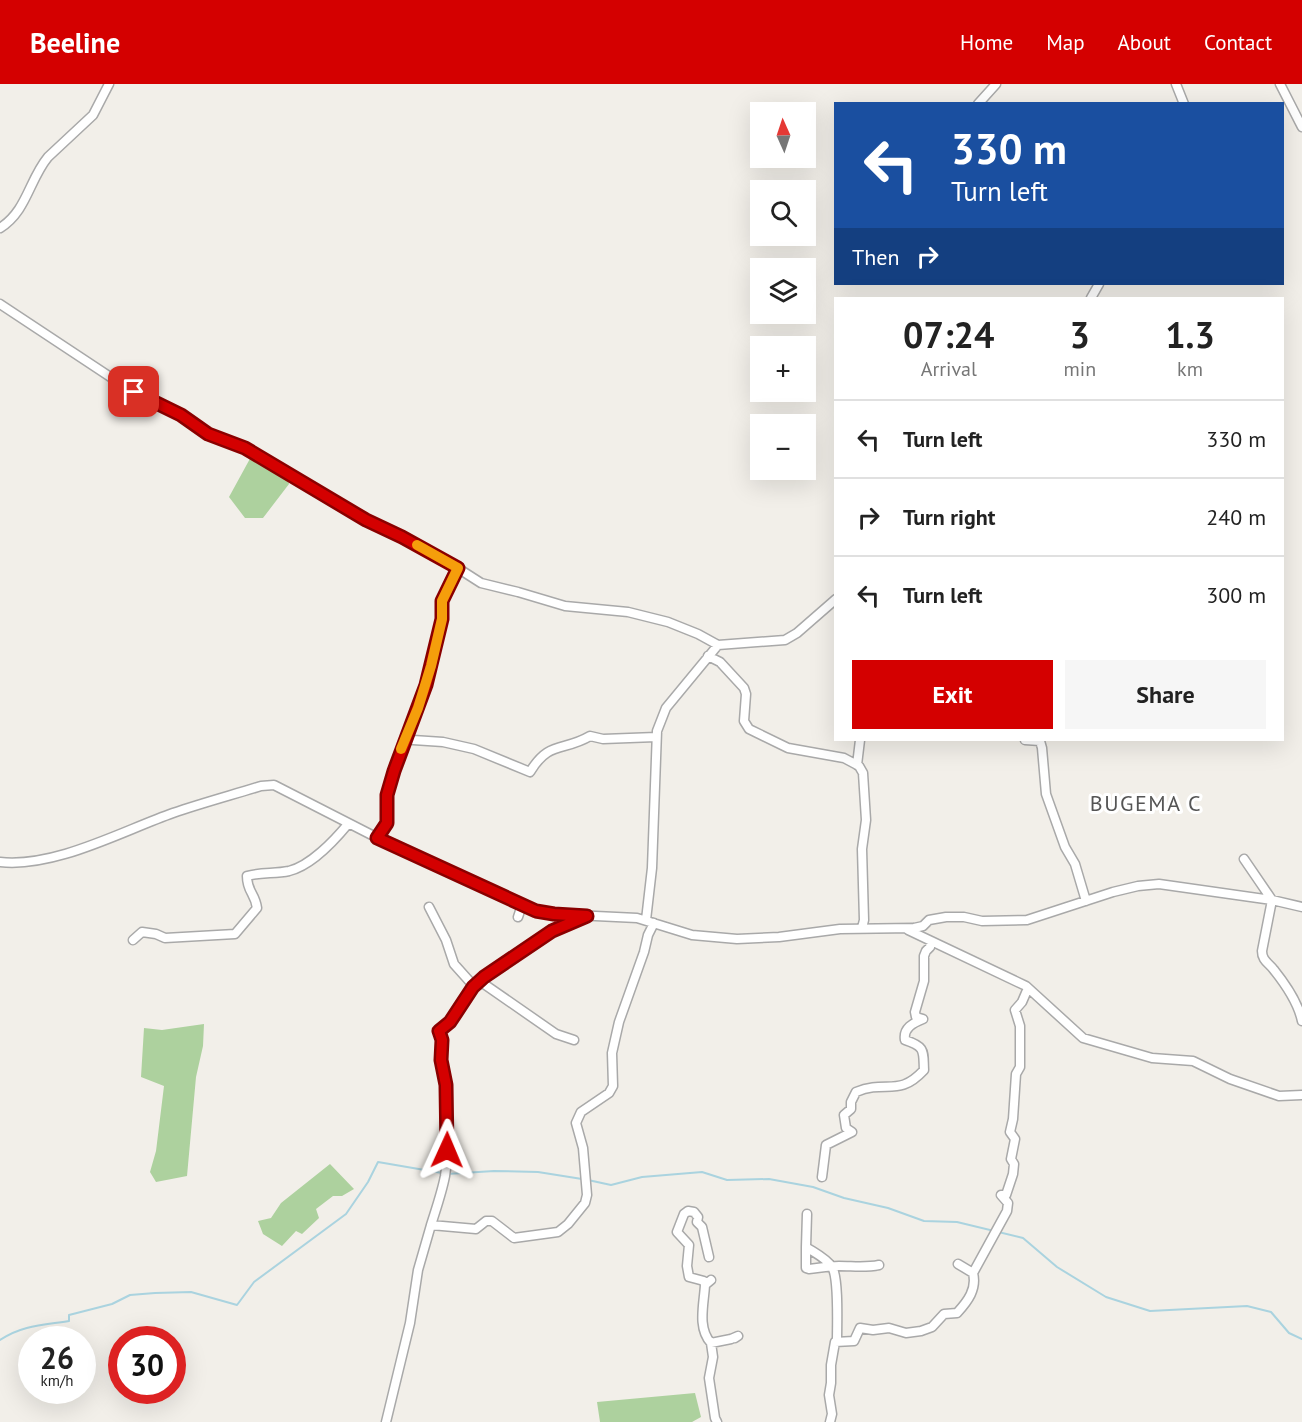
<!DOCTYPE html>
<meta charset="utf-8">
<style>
:root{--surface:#fff;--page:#f6f6f6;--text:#222;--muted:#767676;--line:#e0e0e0;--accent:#d40000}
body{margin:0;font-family:"PT Sans",sans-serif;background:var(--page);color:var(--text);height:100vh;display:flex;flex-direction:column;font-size:22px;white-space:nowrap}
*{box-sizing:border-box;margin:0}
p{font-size:20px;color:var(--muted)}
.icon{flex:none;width:33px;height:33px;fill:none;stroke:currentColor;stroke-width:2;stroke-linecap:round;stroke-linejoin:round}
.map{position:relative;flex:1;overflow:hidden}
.panel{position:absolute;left:834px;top:213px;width:450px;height:444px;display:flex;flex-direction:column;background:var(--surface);border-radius:0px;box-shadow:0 6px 24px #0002}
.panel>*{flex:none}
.banner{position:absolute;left:834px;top:18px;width:450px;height:183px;border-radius:0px;box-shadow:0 6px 24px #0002;background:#1a4fa0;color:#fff;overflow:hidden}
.needle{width:39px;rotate:357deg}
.fabs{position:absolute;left:750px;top:18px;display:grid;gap:12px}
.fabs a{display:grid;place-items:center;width:66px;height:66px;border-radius:0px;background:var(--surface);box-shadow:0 6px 24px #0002;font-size:30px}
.speed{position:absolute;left:18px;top:1242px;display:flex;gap:12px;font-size:30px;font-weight:700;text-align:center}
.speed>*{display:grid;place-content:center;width:78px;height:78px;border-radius:50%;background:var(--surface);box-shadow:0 6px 24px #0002;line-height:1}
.speed small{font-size:15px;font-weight:400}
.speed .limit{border:9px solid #d22;background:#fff;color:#111}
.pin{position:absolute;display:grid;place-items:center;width:51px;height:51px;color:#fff;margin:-26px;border-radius:12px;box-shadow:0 3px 9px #0006}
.me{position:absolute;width:66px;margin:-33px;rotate:1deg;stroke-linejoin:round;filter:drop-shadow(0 0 4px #0008)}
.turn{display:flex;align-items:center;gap:21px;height:126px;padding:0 18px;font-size:27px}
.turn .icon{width:78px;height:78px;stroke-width:2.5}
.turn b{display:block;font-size:42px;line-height:51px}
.then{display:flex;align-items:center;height:57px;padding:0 18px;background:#0003;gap:12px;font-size:22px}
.eta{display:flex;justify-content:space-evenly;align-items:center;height:102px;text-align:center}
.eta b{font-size:36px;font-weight:700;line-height:42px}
.primary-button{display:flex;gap:12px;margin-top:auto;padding:12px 18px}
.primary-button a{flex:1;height:69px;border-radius:0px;background:var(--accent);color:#fff;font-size:24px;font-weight:700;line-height:69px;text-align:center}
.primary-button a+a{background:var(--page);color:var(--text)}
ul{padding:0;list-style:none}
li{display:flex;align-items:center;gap:18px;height:78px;padding:0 18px;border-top:2px solid var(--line)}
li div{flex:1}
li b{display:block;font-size:22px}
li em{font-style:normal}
header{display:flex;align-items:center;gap:36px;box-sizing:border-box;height:84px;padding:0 30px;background:var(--accent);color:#fff}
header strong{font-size:28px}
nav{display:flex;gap:33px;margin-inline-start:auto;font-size:21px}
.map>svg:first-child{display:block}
.forest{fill:#add19e}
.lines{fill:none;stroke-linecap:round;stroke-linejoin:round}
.stream{stroke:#aad3df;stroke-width:2}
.minor-casing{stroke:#a9a9a9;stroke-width:11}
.minor{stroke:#fff;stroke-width:8}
.route-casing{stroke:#8a0000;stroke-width:15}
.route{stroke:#d40000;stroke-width:10}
.slow{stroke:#f59e0b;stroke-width:10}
.labels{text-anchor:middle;stroke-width:6;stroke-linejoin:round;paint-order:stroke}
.quarter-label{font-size:22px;letter-spacing:1.5px;fill:#555;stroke:#fff}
</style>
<header>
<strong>Beeline</strong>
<nav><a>Home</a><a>Map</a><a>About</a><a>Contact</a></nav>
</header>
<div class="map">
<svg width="1302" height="1338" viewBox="0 0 1302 1338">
<rect width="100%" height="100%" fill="#f2efe9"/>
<!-- forest -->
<path class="forest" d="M252 371 288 395 289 400 263 434H245L229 413Z
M204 940 203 962 196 993 187 1092 156 1098 150 1088 156 1067 164 1002 141 993 144 944 162 946Z
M330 1080 354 1105 342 1112H333L316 1125 319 1134 302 1150 296 1147 282 1162 263 1150 258 1137 271 1134 281 1119Z
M695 1309 701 1333 692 1338H600L597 1318Z"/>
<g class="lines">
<!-- stream -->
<path class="stream" d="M447 1090 494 1087 538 1088 582 1095
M588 1096 611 1101 642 1093 702 1088 727 1096 769 1095 813 1103 844 1114 888 1124 924 1137 957 1138 1023 1154 1057 1183 1106 1213 1150 1227 1247 1222 1271 1228 1289 1249 1302 1255
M0 1256C22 1241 44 1241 69 1237V1231L112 1220 130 1211 155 1209 191 1208 237 1221 254 1198 346 1130 368 1098 378 1078 442 1089"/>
<!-- minor casing -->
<g class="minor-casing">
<path id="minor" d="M1176 0 1184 20
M1280 0 1302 43
M978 20 996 0
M0 144C27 127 29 96 48 73L93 31 109 0
M1091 214 1099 200
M0 220 133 308 181 331 208 349 245 364 366 437 442 474 481 499 518 508 565 522 628 528 668 538 698 550 718 561
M708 572 720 578 744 604 746 610 744 637 749 645 788 664 844 674 859 682 863 689 866 736 862 765 864 836 862 844
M406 652 413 656 443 658 474 665 530 688C549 656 563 668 590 652L603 655 656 653
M1025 656 1040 657 1042 664 1046 710 1065 763 1075 780 1086 817
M857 681 860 656
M377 754 387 739V711L394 686 426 601 442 535V517L457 484
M1244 775 1272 816 1262 867C1262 877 1269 879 1274 886 1286 901 1298 918 1302 937
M0 778C55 784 122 747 173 729 202 719 232 711 261 702L274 701 407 769 536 827 554 830 637 834 692 851 737 855 779 853 840 845 914 844 923 842 929 836 946 833H964L982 837 1027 836 1113 808 1138 802 1159 800 1272 816 1302 823
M429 823 446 856 454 880 471 899 484 900 556 950 574 956
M518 833 522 821
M646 836 652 784 657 647 666 624 718 561 785 556 797 549 836 515
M908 846 1026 902 1083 954 1152 974 1193 977 1230 995 1279 1012 1302 1011
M133 856 142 848 156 850 165 854 235 850 257 824C255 809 247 808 247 792 261 788 275 790 289 787 310 782 334 757 348 740
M822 1093 826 1061 852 1048 846 1044 844 1031 851 1025V1018L856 1008C887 995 898 1014 924 986 923 967 926 963 905 956 903 944 913 939 923 935L916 933 915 928 924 897V872L926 867 930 863 931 857
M431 1141C436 1125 442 1108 445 1092 451 1055 447 1016 442 979 440 968 443 958 439 947L450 938 473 903 484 893 552 847 584 833
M806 1163 807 1130
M958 1180 973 1189 1007 1127 1008 1119 1001 1111H1006L1013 1090 1014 1080 1011 1075 1015 1055 1010 1048 1013 1035 1016 990 1020 983V942L1015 926 1022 918 1028 904
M705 1201 704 1197 689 1193 687 1182 689 1161 677 1148 684 1130 688 1127 694 1128 698 1133 697 1138 702 1143 709 1173
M837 1257C837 1241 839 1194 832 1183 826 1174 815 1169 806 1163V1184L809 1185C819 1184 829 1182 839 1182 853 1182 865 1184 879 1181
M711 1259C697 1244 704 1220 705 1201L711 1196
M386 1338 410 1239 418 1186 431 1141 476 1145 486 1137H492L514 1154 558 1148 568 1140 585 1119 587 1111 583 1064 576 1039 581 1028 609 1009 613 1002 612 969 619 938 644 868 648 851 654 839
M717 1338 715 1334 709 1294 713 1273 711 1259 731 1255 738 1252 735 1254
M830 1338 832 1330 829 1311 831 1299V1281L835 1258 854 1257 860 1244 873 1246 889 1244 906 1249 921 1247 932 1243 944 1230 957 1229C968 1217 977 1205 973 1189"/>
</g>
<!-- minor -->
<use href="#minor" class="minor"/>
</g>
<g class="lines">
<!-- route casing -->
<g class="route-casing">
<path id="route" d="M134 308 181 331 208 350 245 364 366 436 402 453 458 484 442 517V535L426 601 394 687 387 711V739L377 754 536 827 554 830 587 832 552 847 484 893 473 903 450 938 439 947 442 956 441 976 446 1001 447 1066"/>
</g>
<!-- route -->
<use href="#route" class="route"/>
<!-- slow -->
<path class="slow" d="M401 665 418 624 431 582 442 535V517L458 484 417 461"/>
</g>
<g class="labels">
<!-- quarter labels -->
<g class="quarter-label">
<text x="1146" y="727">BUGEMA C</text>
</g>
</g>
</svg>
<div class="fabs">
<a><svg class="needle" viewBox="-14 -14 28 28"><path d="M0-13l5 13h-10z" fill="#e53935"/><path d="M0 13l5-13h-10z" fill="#767676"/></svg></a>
<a><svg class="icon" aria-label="search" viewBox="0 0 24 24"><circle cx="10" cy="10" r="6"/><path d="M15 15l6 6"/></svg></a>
<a><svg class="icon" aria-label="layers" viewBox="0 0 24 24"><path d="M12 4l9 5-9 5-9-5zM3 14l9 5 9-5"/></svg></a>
<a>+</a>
<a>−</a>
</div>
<div class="speed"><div>26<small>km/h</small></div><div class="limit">30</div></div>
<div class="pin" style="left:134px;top:308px;background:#d93025"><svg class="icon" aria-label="arrive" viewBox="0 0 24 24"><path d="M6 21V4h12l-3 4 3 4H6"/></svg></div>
<svg class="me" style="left:447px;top:1066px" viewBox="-20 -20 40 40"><path d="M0-17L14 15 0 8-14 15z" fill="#d40000" stroke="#fff" stroke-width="4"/></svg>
<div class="banner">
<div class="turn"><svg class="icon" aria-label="left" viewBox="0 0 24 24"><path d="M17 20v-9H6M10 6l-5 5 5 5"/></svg><div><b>330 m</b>Turn left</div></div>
<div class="then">Then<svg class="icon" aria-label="right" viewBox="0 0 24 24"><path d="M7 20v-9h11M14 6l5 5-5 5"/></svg></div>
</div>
<section class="panel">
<div class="eta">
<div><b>07:24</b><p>Arrival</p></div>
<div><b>3</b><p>min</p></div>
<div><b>1.3</b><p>km</p></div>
</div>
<ul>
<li><svg class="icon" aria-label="left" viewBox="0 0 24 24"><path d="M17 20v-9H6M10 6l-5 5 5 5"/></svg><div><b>Turn left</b></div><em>330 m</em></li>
<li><svg class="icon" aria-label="right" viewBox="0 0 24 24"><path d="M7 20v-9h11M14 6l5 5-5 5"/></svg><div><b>Turn right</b></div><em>240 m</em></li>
<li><svg class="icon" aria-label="left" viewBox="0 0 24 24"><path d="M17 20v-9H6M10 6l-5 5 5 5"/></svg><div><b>Turn left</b></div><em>300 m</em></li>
</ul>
<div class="primary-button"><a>Exit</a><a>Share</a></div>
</section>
</div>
